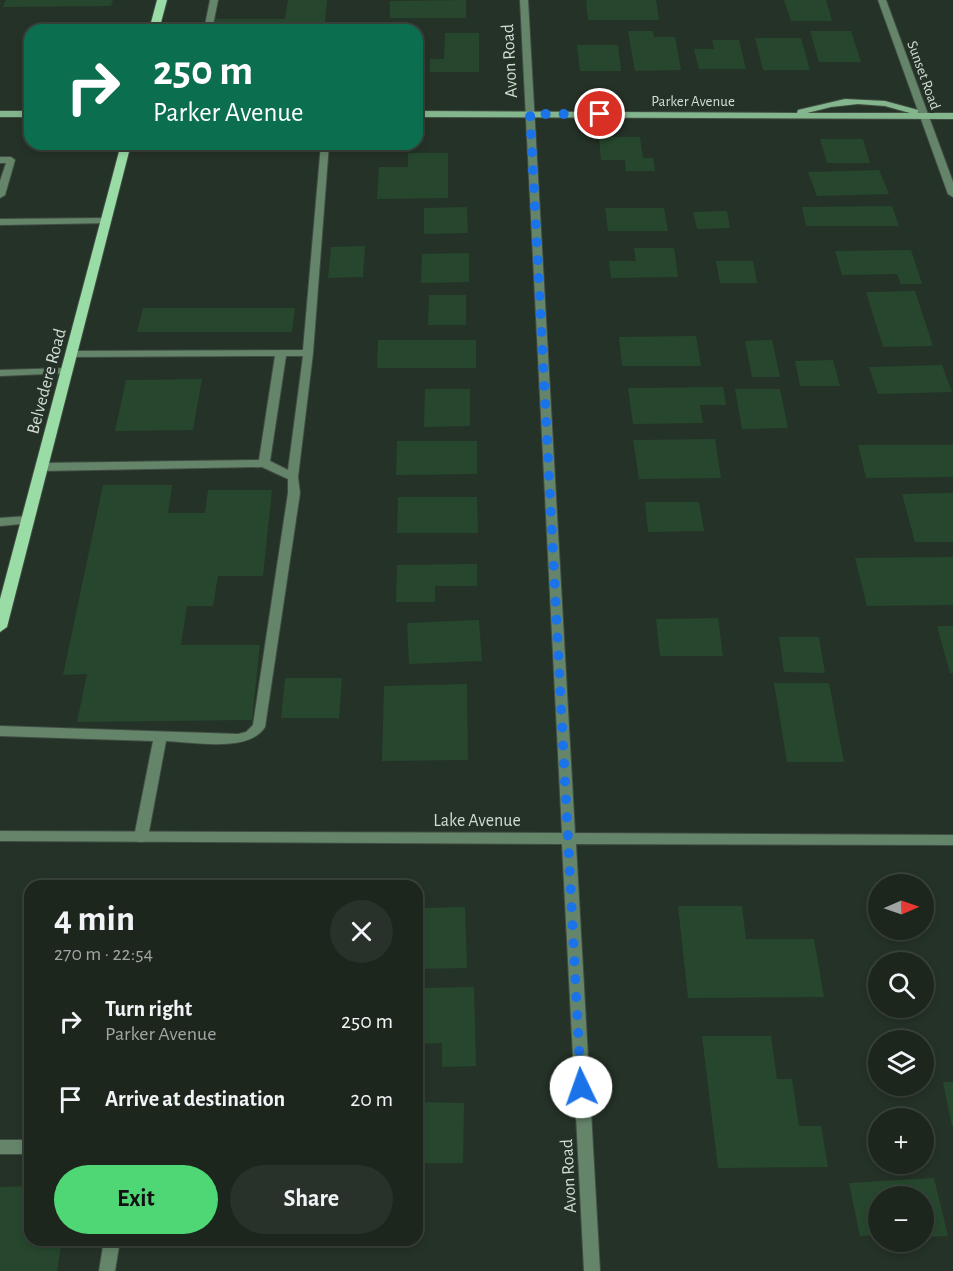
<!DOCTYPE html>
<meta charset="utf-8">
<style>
:root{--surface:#1c261d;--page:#29322a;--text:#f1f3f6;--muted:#a0a5a4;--line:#3a433b;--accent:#4fd675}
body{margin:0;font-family:"Alegreya Sans",sans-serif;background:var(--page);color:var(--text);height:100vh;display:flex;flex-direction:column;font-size:22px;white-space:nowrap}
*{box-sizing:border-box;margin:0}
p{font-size:20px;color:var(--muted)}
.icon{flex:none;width:33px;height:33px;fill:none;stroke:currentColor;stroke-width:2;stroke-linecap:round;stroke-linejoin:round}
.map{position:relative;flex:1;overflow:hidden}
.side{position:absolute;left:24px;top:880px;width:399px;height:366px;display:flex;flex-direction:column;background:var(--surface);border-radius:18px;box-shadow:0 3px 9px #0003,0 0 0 2px var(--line)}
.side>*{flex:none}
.hud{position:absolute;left:24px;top:24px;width:399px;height:126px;border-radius:18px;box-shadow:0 3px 9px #0003,0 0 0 2px var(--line);background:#0b6e4f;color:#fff;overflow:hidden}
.needle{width:39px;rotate:88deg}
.controls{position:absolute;left:868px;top:874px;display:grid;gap:12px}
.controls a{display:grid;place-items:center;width:66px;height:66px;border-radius:50%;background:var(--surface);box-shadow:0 3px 9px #0003,0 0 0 2px var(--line);font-size:30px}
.pin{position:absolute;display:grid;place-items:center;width:51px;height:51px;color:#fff;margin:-26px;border:3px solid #fff;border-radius:50%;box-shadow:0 2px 6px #0007}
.me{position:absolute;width:66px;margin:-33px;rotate:357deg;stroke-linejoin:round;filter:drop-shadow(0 0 4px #0008)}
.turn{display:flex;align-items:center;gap:21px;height:126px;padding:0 30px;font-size:27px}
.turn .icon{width:78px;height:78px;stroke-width:2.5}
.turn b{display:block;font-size:42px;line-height:51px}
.round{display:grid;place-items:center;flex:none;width:63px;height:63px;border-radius:32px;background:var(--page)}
.headline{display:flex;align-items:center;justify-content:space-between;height:102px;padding:0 30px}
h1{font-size:36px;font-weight:600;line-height:45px}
.button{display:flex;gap:12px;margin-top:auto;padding:12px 30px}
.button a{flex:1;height:69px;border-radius:36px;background:var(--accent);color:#111;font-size:24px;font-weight:600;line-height:69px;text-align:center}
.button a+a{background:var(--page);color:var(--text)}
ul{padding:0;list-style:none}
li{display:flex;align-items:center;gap:18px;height:78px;padding:0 30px}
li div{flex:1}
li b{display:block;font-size:22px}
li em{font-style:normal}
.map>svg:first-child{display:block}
.building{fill:#26472d}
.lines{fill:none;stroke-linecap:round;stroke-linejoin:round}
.lane-casing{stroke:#414d43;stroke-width:2}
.street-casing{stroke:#414d43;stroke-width:2}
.secondary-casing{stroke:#414d43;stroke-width:2}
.primary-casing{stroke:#414d43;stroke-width:2}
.lane{fill:#65856b;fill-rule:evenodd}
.street{fill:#65856b;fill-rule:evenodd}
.secondary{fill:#83b68c;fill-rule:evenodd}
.primary{fill:#9adca5;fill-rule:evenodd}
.route{stroke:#1a73e8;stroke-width:10;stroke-dasharray:0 18}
.labels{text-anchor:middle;stroke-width:6;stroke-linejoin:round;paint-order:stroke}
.far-street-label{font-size:15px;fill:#d4dcd5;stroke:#253227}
.street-label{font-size:18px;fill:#d4dcd5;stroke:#253227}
</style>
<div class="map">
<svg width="953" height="1271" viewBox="0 0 953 1271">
<rect width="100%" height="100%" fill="#253227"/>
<!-- building -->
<path class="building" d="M6 0H113L111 6 3 7Z
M288 0H327L324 30H211L213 19H285Z
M466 0V18H390V1Z
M586 0H656L659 20H588Z
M784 0H826L832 21H791Z
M44 24H92L90 30H42Z
M628 31H653L654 37H675L681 70 635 71Z
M810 31H851L861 62H819Z
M445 33H479V72H430V59H444Z
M755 38H801L810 70H763Z
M712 40H739L746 69H699L694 49H714Z
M577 45H618L621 71H580Z
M599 137H640L643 158H653L655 171H626L625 160H601Z
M820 139H863L870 163H827Z
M408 153H448V198L377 199 379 167H408Z
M879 170 889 194 817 196 808 172Z
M892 206 899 226H806L802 207Z
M467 207 468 233 424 234V208Z
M605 208H664L668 231H608Z
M727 211 730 228 697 229 693 212Z
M365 246 363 277 328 278 331 247Z
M634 248H674L678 277 611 278 609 261H636Z
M911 250 922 284H901L897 274 842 275 835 251Z
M469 253V282L421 283 422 254Z
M716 261H753L757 283H720Z
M915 291 933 346 883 347 866 292Z
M429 295H466V325H428Z
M143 308H295L292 332H137Z
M696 336 701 366H622L619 337Z
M378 340H476V368H377Z
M772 340 780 377H752L745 341Z
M833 360 840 386H800L795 361Z
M942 365 952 392 878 394 869 367Z
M202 379 193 430 115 431 126 380Z
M723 387 726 405H700L703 423 633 424 628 388Z
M425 389H470V426L424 427Z
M735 389H780L788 428 742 429Z
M715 439 721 478 639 479 633 440Z
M397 441H477V474L396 475Z
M858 445H953V477L866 478Z
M103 485H172L168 513H205L208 490H272L263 576H218L213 606H187L181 645H260L252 720 77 722 87 674 63 675Z
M953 493V542H915L902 494Z
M398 497H477L478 533H397Z
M645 502H699L704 531 648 532Z
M953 557V605L867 606 855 558Z
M477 564V586H435V602H396L397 565Z
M718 618 723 656H660L656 619Z
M479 620 482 661 409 664 407 623Z
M937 626H953V673H950Z
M779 637H819L825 673 784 672Z
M285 678H342L339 718H281Z
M774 683H829L844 762H787Z
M467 684 468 760 382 761 384 686Z
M678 906H742L746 939H814L824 997 688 998Z
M465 907 467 968 417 969V908Z
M474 987 476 1066 442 1067V1043L417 1044V988Z
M702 1036H771L777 1079H792L799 1126H821L828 1167 718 1168Z
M943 1082H953V1126H952Z
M417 1102 464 1103 463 1163H417Z
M934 1178 948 1236 924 1237V1197H879V1235L860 1236 849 1183Z
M30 1186V1240H62L57 1271H0V1187Z"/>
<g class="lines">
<!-- lane casing -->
<g class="lane-casing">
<path id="lane" d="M210 0H218L212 30H204Z
M321 144H329L313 353 298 477 300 493 265 727C249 753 193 742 166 741L148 837 146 841 141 842 136 841 134 837 153 741 0 736V726L238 734 246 732 253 725 288 493V479L262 467 42 471 37 467 42 463 259 460 275 356 71 357 66 354 71 351 303 350ZM286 356H303L288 470 270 461Z
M0 157H11L15 160 5 195 0 198V181L6 163H0Z
M106 218 109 219V223L0 225V219Z
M66 368 70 369V373L0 376V370Z
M28 516 34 520 32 523 0 526V518Z
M0 1140H30V1154H0Z
M104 1240H120L115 1271H99Z"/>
</g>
<!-- street casing -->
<g class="street-casing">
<path id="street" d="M520 0H528L575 833 953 835V845L576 844 600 1271H584L562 844 0 841V831L562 833Z
M878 0H886L953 182V197L948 194Z"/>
</g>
<!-- secondary casing -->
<g class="secondary-casing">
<path id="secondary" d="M845 99 885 101 918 110V113H953V119L417 117V111L797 113 798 110ZM858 104 885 106 910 113H807L831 107Z
M0 111H30V117H0Z"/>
</g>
<!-- primary casing -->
<g class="primary-casing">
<path id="primary" d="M157 0H167L159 30H149Z
M121 144H131L7 627 0 632V599Z"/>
</g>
<!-- lane -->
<use href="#lane" class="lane"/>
<!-- street -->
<use href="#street" class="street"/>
<!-- secondary -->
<use href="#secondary" class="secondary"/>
<!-- primary -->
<use href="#primary" class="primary"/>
</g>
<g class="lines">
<!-- route -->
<path class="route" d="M581 1087 530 114H600"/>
</g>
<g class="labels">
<!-- far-street labels -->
<g class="far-street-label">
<text transform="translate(924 75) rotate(70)" y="5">Sunset Road</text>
<text x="693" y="106">Parker Avenue</text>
</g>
<!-- street labels -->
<g class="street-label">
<text transform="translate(509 61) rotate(-93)" y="6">Avon Road</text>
<text transform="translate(46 381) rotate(-75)" y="6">Belvedere Road</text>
<text x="477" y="826">Lake Avenue</text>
<text transform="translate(568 1176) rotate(-93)" y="6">Avon Road</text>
</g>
</g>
</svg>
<div class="controls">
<a><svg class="needle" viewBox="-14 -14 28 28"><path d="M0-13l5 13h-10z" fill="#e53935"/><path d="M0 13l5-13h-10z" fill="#a0a5a4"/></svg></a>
<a><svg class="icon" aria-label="search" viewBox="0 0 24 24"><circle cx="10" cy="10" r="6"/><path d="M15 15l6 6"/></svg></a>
<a><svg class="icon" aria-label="layers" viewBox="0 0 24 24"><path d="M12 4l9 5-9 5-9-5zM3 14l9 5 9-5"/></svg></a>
<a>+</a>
<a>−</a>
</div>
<div class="pin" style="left:600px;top:114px;background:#d93025"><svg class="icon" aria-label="arrive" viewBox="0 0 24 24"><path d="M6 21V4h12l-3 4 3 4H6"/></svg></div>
<svg class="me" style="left:581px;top:1087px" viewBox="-20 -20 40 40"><circle r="19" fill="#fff"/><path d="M0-13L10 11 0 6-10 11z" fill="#1a73e8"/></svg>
<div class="hud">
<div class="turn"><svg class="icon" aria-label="right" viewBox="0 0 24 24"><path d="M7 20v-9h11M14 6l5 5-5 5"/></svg><div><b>250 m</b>Parker Avenue</div></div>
</div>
<section class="side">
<div class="headline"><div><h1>4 min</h1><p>270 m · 22:54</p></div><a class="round"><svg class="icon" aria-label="close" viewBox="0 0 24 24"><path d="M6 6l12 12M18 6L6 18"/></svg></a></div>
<ul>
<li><svg class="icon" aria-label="right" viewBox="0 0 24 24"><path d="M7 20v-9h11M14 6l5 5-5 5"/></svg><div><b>Turn right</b><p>Parker Avenue</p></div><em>250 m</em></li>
<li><svg class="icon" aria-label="arrive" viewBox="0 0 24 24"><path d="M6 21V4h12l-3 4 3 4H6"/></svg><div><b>Arrive at destination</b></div><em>20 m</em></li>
</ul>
<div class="button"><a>Exit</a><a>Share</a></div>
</section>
</div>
